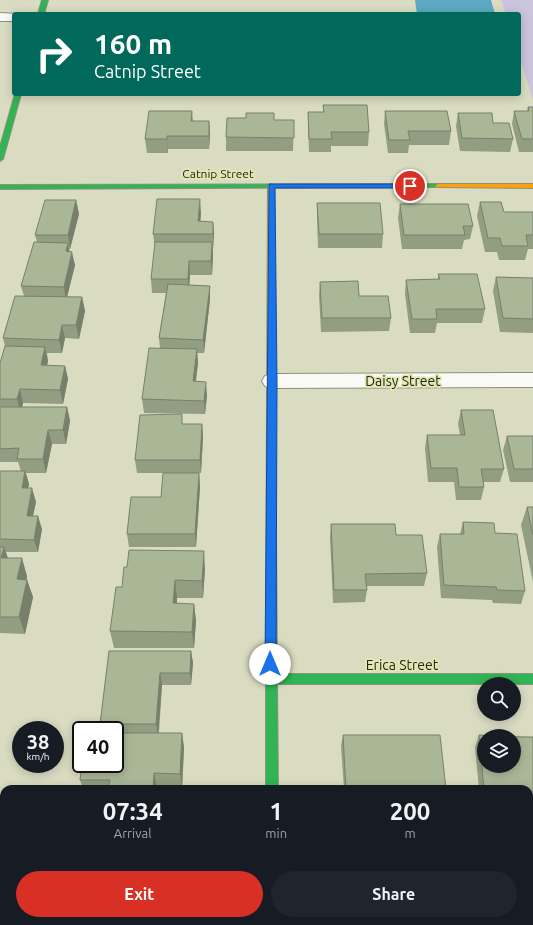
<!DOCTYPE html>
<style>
:root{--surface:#171b24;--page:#20242c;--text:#f1f3f6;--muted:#9ea1a6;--accent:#d93025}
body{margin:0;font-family:Ubuntu,sans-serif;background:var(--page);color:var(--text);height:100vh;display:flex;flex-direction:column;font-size:15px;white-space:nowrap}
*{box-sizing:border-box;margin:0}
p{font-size:13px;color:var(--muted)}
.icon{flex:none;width:22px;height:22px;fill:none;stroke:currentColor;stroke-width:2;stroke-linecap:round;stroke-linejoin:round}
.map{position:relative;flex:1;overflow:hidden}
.panel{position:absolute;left:0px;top:785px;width:533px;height:140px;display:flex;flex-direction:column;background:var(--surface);border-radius:12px 12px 0 0;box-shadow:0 2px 10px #0003}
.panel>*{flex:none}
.guide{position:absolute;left:12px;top:12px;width:509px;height:84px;border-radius:4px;box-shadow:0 2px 10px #0003;background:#00695c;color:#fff;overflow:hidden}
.tools{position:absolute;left:477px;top:677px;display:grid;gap:8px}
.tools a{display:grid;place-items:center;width:44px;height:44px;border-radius:50%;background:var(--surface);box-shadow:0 2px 10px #0003;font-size:20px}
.speed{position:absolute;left:12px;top:721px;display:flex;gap:8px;font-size:20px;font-weight:700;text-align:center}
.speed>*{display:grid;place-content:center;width:52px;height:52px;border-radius:50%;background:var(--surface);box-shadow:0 2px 10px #0003;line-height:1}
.speed small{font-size:10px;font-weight:400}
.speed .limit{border:2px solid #111;border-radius:6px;background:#fff;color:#111}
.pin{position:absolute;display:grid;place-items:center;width:34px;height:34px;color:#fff;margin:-17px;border:2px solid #fff;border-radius:50%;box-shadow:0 1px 4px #0007}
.me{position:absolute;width:44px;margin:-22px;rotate:0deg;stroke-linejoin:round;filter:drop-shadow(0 0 3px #0008)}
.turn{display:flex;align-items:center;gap:14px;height:84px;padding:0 16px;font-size:18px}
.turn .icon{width:52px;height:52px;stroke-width:2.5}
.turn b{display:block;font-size:28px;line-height:34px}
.eta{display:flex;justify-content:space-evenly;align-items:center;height:68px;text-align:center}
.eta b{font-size:24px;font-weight:600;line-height:28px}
.cta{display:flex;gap:8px;margin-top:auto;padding:8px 16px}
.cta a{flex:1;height:46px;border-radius:24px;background:var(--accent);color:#fff;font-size:16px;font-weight:600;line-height:46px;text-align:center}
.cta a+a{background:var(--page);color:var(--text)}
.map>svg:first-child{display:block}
.green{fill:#cbc4df}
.water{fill:#5da9c3}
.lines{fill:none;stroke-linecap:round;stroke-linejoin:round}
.street-casing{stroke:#8f917c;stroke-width:2}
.fast-casing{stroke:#8f917c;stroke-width:2}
.slow-casing{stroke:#8f917c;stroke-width:2}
.street{fill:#f9faf6;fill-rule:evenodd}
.fast{fill:#30b455;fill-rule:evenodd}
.slow{fill:#ff9f0a;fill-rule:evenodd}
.wall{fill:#929d82}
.shaded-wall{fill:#77806a}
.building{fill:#aab797;stroke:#77806a}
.route{fill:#1a73e8;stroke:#114b97}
.labels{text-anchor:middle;stroke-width:3.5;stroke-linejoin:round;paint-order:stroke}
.far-street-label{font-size:12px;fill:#252713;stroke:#e2e8b5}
.street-label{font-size:14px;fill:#252713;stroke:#e2e8b5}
</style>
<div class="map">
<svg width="533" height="925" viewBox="0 0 533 925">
<rect width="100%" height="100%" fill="#d9dcc1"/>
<!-- green -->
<path class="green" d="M501 0H533V100L519 56V14H506Z"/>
<!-- water -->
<path class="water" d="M415 0H491L495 14H417Z"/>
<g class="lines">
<!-- street casing -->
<g class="street-casing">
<path id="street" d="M0 13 19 14H14V21H0Z
M533 373V387L272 388 265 386 262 381 265 376 272 374Z
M259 921H289V925H259Z"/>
</g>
<!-- fast casing -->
<g class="fast-casing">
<path id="fast" d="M42 0H48L44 14H38Z
M15 94H21L3 159 0 161V147Z
M438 184 441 186 440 187 0 189V185Z
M271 399 275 402 277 674H533V684H277L278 789H266V682L265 679 266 676 267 402Z"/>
</g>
<!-- slow casing -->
<g class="slow-casing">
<path id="slow" d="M271 184 274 186 275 402 271 405 267 402 268 186Z
M438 184H533V188L436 187 435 186Z"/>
</g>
<!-- street -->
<use href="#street" class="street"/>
<!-- fast -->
<use href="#fast" class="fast"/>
<!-- slow -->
<use href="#slow" class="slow"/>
</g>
<!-- wall -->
<path class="wall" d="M323 105 369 132 368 146H331V152H309L308 126V112H323Z
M528 107H533V152H519L512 124 514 111H527Z
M385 111 451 131 449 145H409L408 153H388L384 124Z
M458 113 493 123 513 139 510 152 460 151 456 126Z
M274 120H294L293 151H226V137Z
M193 121H209L210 135 209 149H168V153H147L145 139Z
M76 200 79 214 70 249H69L75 265 67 297H82L85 311 79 339 65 338 62 353H47L48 361 47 365 65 366 68 379 63 404 23 403 22 407H67L70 421 66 444H52L46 473H26L29 484 28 488 36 502 33 516 42 529 38 552H6L8 558 27 576V580L33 597 25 634 0 633V471H21L18 462H0V363L5 346 3 338 24 296 21 286 37 242 35 235Z
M480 202 504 212H533V249H528L525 260H499L497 252H485L477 216Z
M317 203 383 234 382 248H318L317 217Z
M400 204 473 226 470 239 464 240 462 249H402L398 218Z
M201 213 200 222H213L214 235 213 248V256L212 275H190L189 285 210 286V299L204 353H197L198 363 196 381 207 395 205 414 144 413 142 399 160 348 159 338 166 293H152L151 279 155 248 153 234Z
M438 274 485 309 482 323H437L435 333H410L405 294 406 280 438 279Z
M496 277 533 278V333L500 332 493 291Z
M320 282 359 296 391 318 389 331 321 332 319 295Z
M461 410 504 469 500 482H483L484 487 481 500H456L454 482H428L425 448 427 435H460L458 424Z
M183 424H202L203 437 201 473H137L135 460Z
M507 436H533V482H510L503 450Z
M199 473 200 487 196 547H129L127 534 161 497Z
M527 507H533V582L521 525Z
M463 522 495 533 525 591 521 604 493 603 492 600 441 598 437 547 440 534H460Z
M331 524 396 535 427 573 424 586H366L367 590 365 602 333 603 330 537Z
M205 569 203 598H177V604H194L196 621 194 648H114L110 631 122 587Z
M109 651H191L193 663 191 685H162L159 733H182L184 748 182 788H157V789H83L80 780 115 764V730H102L100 724Z
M343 735 446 789H344L341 746Z
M479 735 533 737V845L531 828H529V789H479L475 747Z
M338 921H410V925H338Z
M436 921H481L479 924H453V925H437Z
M489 921H529L533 925H489Z"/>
<!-- shaded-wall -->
<path class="shaded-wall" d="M192 111 193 124 191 121Z
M209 121 210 135 209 149Z
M167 136 168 149V153L167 139Z
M200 199 201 213 199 235 198 221Z
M76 200 79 214 70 249 68 235Z
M213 222 214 235 213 248Z
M212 242 213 256 212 275 211 261Z
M68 243 70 257 66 251Z
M72 252 75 265 66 301 64 287Z
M189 261 190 275 189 293 188 279Z
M210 286V299L204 353 203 340Z
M82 297 85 311 79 339 76 325Z
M62 325 65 338 62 353 59 340Z
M45 347 48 361 44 379 41 365Z
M197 349 198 363 194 395 193 381Z
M65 366 68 379 63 404 60 390Z
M206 382 207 395 205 414 204 401Z
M20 389 23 403 21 413 17 399Z
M67 407 70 421 66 444 63 430Z
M202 424 203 437 201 473 200 460Z
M48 430 52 444 46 473 43 459Z
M25 471 29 484 26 502 22 488Z
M199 473 200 487 196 547 195 534Z
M32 488 36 502 30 529 27 516Z
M38 516 42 529 38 552 34 540Z
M4 547 10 565 1 558Z
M204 551 205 569 203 598 202 581Z
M22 558 27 576 23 597 17 579Z
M27 580 33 597 25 634 19 617Z
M175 580 177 598 175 621 173 603Z
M194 604 196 621 194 648 192 632Z
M191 651 193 663 191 685 190 673Z
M160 673 162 685 158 736 156 724Z
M182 733 184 748 182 788 180 774Z
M154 773 157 788V789H153Z
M177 921H181L180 925H177Z"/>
<!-- building -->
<path class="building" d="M323 105H367L369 132H331L332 139H309L308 112H324Z
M528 107H533V139H522L514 111H529Z
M149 111H192L191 121H209V136H167V139H145Z
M385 111H447L451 131H408L410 140H389Z
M246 113H274V120H294V138L226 137 227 118H246Z
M458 113H492L493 123H509L513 139 462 138Z
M157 199H200L198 221 213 222V234H153Z
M45 200H76L68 235H35Z
M480 202H501L504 212H533V235H526L528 246H502L500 238H488Z
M317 203H380L383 234H319Z
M400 204H468L473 226H463L465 235H404Z
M34 242 68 243 66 251 72 252 64 287 21 286Z
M155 242H212L211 261H189L188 279H151Z
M438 274H477L485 309H436L437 319H412L406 280 440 279Z
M496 277 533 278V319L503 318Z
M358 281 359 296H388L391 318H322L320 282Z
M168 284 210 286 203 340 159 338Z
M15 296 82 297 76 325H62L59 340 3 338Z
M5 346 45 347 41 365 65 366 60 390 20 389 17 399H0V363Z
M149 348 197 349 193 381 206 382 204 401 142 399Z
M0 407H67L63 430H48L43 459H17L19 448 0 449Z
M461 410H493L504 469H481L484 487H459L457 468H431L427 435H465Z
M182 414V424H202L200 460H135L140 415Z
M507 436H533V469H514Z
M0 471H25L22 488H32L27 516H38L34 540 0 539Z
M163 473H199L195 534H127L131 497H161Z
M527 507H533V535Z
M463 522 494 523 495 533 517 534 525 591 497 590 496 587 444 585 440 534H464Z
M331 524H395L396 535H422L427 573 365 574 367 590H334Z
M0 547H4L1 558H22L17 579 27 580 19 617H0Z
M129 550 204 551 202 581 175 580 173 603 194 604 192 632 110 631 116 587H122L124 567H127Z
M109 651H191L190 673H160L156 724H100Z
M115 733H182L180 774 154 773 153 789H108L110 780H80L82 764H115Z
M343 735H440L446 789H346Z
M479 735 495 736H484V766H514V737H533V818H529V789H484Z
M529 910H533V925H495V921H529Z
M83 921H177V925H82Z
M354 921H410V925H354Z
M441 921H453V925H441Z"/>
<!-- route -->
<path class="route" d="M269 184H410L413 186 410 188H275L277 382 276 664 274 667 270 668 267 667 265 664Z"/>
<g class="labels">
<!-- far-street labels -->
<g class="far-street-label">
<text x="218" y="178">Catnip Street</text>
</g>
<!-- street labels -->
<g class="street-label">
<text x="403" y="386">Daisy Street</text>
<text x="402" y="670">Erica Street</text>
</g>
</g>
</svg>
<div class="tools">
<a><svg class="icon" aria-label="search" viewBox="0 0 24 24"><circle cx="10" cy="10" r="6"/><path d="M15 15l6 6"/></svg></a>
<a><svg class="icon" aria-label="layers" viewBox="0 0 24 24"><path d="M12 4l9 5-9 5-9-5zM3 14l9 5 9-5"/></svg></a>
</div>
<div class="speed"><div>38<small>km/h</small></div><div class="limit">40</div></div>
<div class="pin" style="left:410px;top:186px;background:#d93025"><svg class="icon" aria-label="arrive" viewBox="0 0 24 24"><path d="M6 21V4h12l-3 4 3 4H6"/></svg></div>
<svg class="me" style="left:270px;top:664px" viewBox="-20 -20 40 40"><circle r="19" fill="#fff"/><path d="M0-13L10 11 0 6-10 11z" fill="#1a73e8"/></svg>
<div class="guide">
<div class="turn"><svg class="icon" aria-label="right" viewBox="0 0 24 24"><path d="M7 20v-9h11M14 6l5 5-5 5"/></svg><div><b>160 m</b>Catnip Street</div></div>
</div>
<section class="panel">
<div class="eta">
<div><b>07:34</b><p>Arrival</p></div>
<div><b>1</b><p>min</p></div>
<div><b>200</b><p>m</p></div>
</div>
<div class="cta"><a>Exit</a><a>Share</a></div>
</section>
</div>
